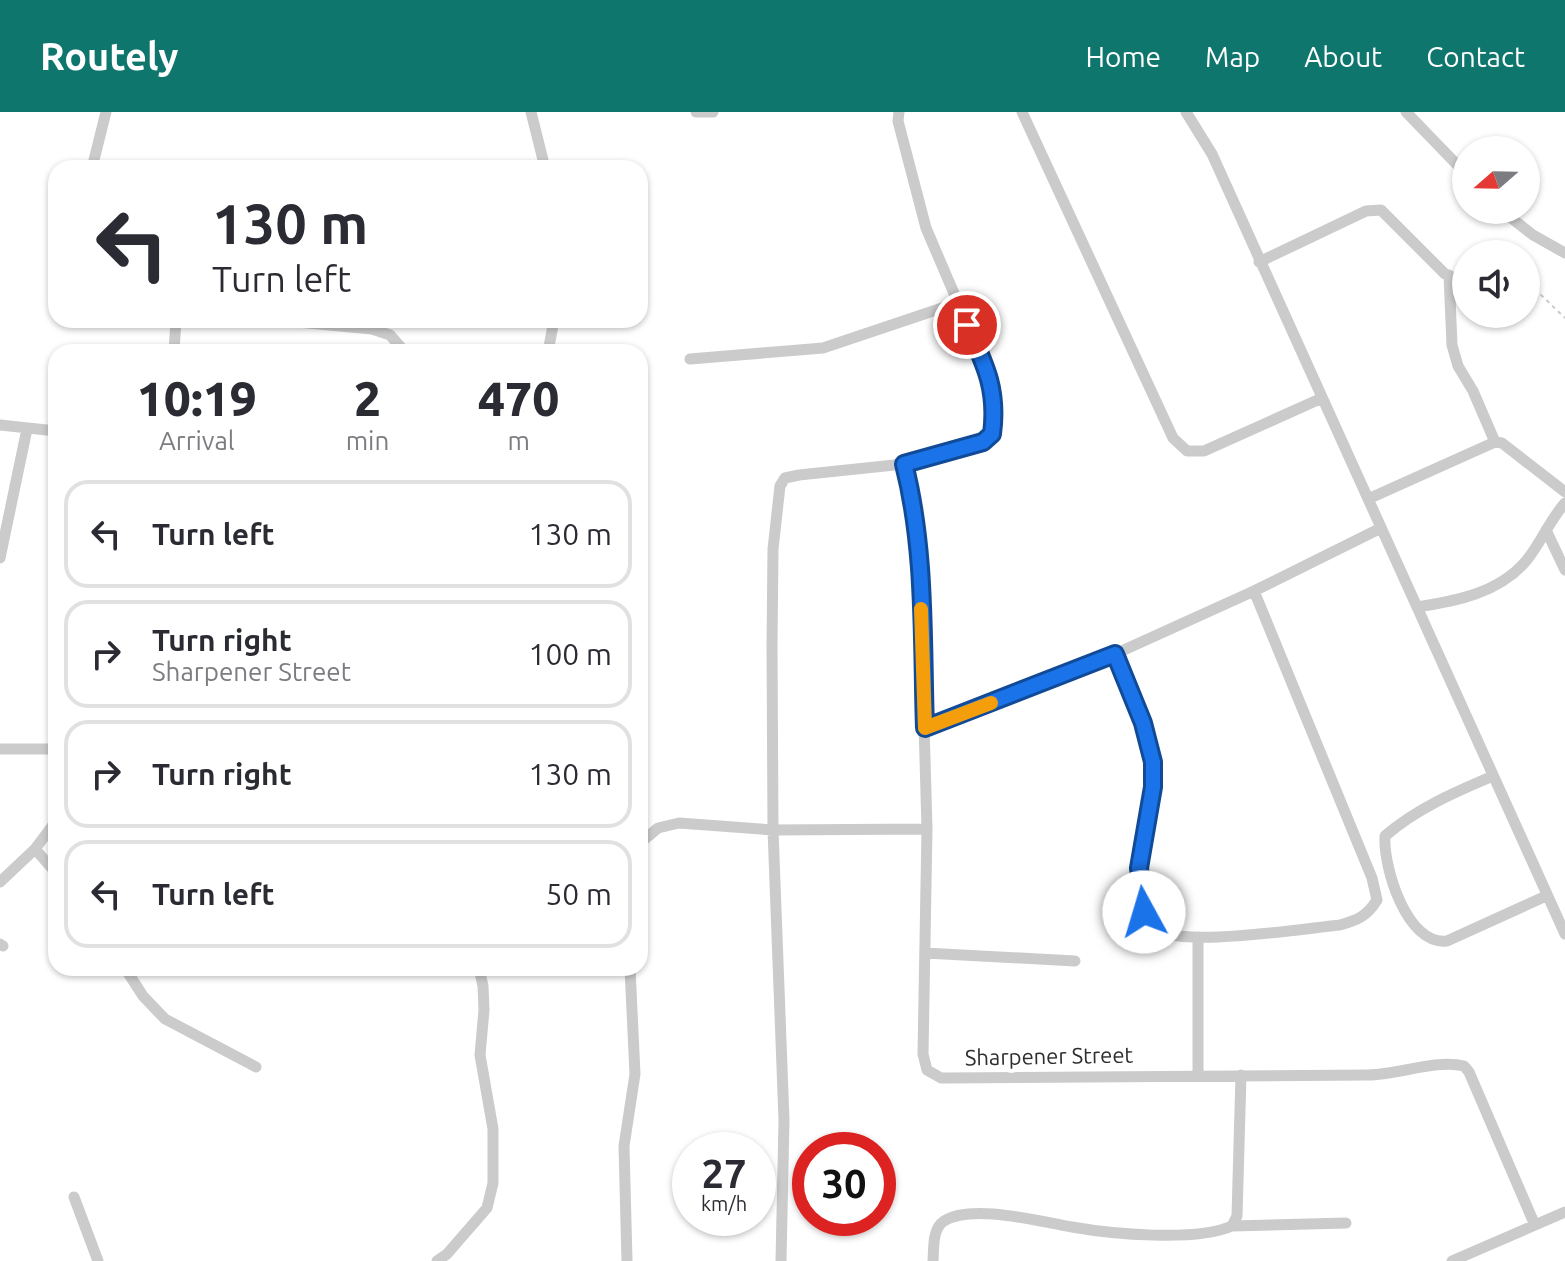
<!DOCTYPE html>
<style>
:root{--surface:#fff;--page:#f2f2f3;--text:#2b2b33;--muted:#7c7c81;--line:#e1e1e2;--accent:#0f766e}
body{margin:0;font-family:Ubuntu,sans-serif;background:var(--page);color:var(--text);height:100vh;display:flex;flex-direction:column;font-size:30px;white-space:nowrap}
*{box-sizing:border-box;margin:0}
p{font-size:26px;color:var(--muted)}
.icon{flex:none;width:44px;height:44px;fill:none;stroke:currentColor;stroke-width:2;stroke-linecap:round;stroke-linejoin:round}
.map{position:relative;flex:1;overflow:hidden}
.sheet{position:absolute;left:48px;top:232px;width:600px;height:632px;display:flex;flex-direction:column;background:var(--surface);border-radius:24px;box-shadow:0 2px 6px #0004}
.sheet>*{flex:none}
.guide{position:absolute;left:48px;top:48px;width:600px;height:168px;border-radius:24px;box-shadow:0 2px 6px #0004;background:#fff;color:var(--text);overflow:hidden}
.needle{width:52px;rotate:250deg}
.fabs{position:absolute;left:1452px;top:24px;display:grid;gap:16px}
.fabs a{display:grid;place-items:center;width:88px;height:88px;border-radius:50%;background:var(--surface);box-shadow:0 2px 6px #0004;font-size:40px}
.speed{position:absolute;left:672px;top:1020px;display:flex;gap:16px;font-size:40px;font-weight:700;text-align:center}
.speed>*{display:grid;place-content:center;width:104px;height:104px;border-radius:50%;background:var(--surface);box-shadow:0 2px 6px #0004;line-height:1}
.speed small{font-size:20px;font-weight:400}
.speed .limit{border:12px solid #d22;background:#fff;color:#111}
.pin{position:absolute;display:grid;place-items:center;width:68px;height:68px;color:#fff;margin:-34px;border:4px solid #fff;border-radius:50%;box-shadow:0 2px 8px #0007}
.me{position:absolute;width:88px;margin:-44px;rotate:354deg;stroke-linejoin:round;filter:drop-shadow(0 0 6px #0008)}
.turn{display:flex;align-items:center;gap:28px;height:168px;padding:0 32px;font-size:36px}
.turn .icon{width:104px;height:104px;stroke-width:2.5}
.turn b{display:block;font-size:56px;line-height:68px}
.eta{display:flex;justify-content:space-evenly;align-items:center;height:136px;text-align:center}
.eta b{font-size:48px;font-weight:800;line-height:56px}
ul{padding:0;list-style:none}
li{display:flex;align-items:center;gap:24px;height:108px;margin:0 16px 12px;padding:0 16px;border:4px solid var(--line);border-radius:24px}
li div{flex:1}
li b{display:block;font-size:30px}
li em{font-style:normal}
header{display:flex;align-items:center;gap:48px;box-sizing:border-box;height:112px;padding:0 40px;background:var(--accent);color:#fff}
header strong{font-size:38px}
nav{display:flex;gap:44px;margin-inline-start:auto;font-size:28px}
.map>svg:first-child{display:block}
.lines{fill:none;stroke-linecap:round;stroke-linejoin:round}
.path{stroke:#cbcbcb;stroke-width:2;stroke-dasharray:4 4;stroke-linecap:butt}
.minor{stroke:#cbcbcb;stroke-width:11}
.route-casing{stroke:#114b97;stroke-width:20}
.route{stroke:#1a73e8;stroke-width:14}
.slow{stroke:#f59e0b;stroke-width:14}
.labels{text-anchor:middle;stroke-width:8;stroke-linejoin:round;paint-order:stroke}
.street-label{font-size:22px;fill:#2e2e2e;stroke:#fff}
</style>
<header>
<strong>Routely</strong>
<nav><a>Home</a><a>Map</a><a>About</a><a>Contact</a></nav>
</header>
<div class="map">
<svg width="1565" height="1149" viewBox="0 0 1565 1149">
<rect width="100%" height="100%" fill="#fff"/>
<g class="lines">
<!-- path -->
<path class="path" d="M1460 156 1466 150
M1526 177 1538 180 1565 206"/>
<!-- minor -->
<path class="minor" d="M531 0 545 56
M696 0H713
M1022 0 1173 326 1187 339H1204L1322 286
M1186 0 1212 42 1565 822
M1406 0 1466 62
M92 56 106 0
M1501 98 1533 123 1565 141
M1259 150 1366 99 1381 98 1445 162 1449 163 1452 233 1458 254 1473 279 1495 330
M276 208 372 217 390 223 405 240
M174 240 176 208
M548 240 554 208
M690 247 823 236 957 191
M0 313 56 319
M904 352 915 396 919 435 927 717 923 942 927 958 941 966C1083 964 1225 963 1368 963 1397 963 1437 947 1464 954L1469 960 1534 1111
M1368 387 1495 330 1502 331 1565 380
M1546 418 1565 458
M0 446 27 317
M1417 495C1456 489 1499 481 1526 449 1541 431 1549 409 1565 391
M1115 542C1129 576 1150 614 1153 651 1156 685 1141 719 1139 753 1138 769 1139 799 1149 813 1168 839 1306 816 1340 813 1358 808 1367 804 1377 788L1372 766 1254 479
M925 616 1115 542 1254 479 1381 416
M0 637H56
M1493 664C1455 680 1416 697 1385 724 1383 755 1407 834 1447 829L1546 784
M640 731 658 716 679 711 773 718 927 717
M35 737 56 761
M0 770 35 737 56 709
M1198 827V962
M0 832 3 834
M925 841 1075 849
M125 856 143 884 165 907 256 955
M74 1085 98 1149
M1232 1114 1346 1111
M437 1149 447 1142 487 1096 493 1071V1017L480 943 484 898 483 874 479 856
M627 1149 624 1034 635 962 630 856
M781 1149 784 1008 773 718 772 533 773 437 780 374 785 366 799 363 904 352 983 330 992 322 994 281 986 256 926 116 898 9 899 0
M933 1149C934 1136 932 1117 944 1109 972 1091 1041 1110 1072 1115 1112 1122 1195 1130 1232 1114L1237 1104 1241 963
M1452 1149 1565 1100"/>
</g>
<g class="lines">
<!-- route casing -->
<g class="route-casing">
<path id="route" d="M967 213C985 252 998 278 992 322L983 330 904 352C926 438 922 528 925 616L1115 542 1143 611 1153 650V675L1139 756 1144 800"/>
</g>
<!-- route -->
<use href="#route" class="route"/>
<!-- slow -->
<path class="slow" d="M921 497 925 616 991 591"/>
</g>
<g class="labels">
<!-- street labels -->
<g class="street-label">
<text transform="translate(1049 944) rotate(-1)" y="8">Sharpener Street</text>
</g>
</g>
</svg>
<div class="fabs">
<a><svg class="needle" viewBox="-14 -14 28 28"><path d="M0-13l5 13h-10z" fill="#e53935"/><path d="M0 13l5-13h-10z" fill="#7c7c81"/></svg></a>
<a><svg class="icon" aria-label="sound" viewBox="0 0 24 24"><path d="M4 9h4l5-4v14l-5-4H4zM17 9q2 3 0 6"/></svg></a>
</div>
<div class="speed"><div>27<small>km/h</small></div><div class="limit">30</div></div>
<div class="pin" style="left:967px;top:213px;background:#d93025"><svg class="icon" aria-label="arrive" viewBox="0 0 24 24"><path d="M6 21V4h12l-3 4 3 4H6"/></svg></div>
<svg class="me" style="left:1144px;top:800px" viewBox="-20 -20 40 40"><circle r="19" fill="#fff"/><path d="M0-13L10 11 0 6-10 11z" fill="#1a73e8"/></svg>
<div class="guide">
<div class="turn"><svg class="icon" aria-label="left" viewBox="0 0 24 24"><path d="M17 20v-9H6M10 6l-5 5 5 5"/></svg><div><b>130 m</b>Turn left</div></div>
</div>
<section class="sheet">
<div class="eta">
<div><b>10:19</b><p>Arrival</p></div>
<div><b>2</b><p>min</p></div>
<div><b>470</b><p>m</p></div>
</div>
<ul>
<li><svg class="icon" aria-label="left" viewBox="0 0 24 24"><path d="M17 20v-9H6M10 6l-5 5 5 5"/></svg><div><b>Turn left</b></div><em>130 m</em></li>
<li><svg class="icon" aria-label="right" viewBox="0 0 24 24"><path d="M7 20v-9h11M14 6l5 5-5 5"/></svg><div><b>Turn right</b><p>Sharpener Street</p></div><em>100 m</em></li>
<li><svg class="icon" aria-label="right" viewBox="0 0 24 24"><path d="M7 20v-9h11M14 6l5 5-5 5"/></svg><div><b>Turn right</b></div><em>130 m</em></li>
<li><svg class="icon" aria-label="left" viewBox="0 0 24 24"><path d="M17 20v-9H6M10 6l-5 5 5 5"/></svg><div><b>Turn left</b></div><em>50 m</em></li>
</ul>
</section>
</div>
